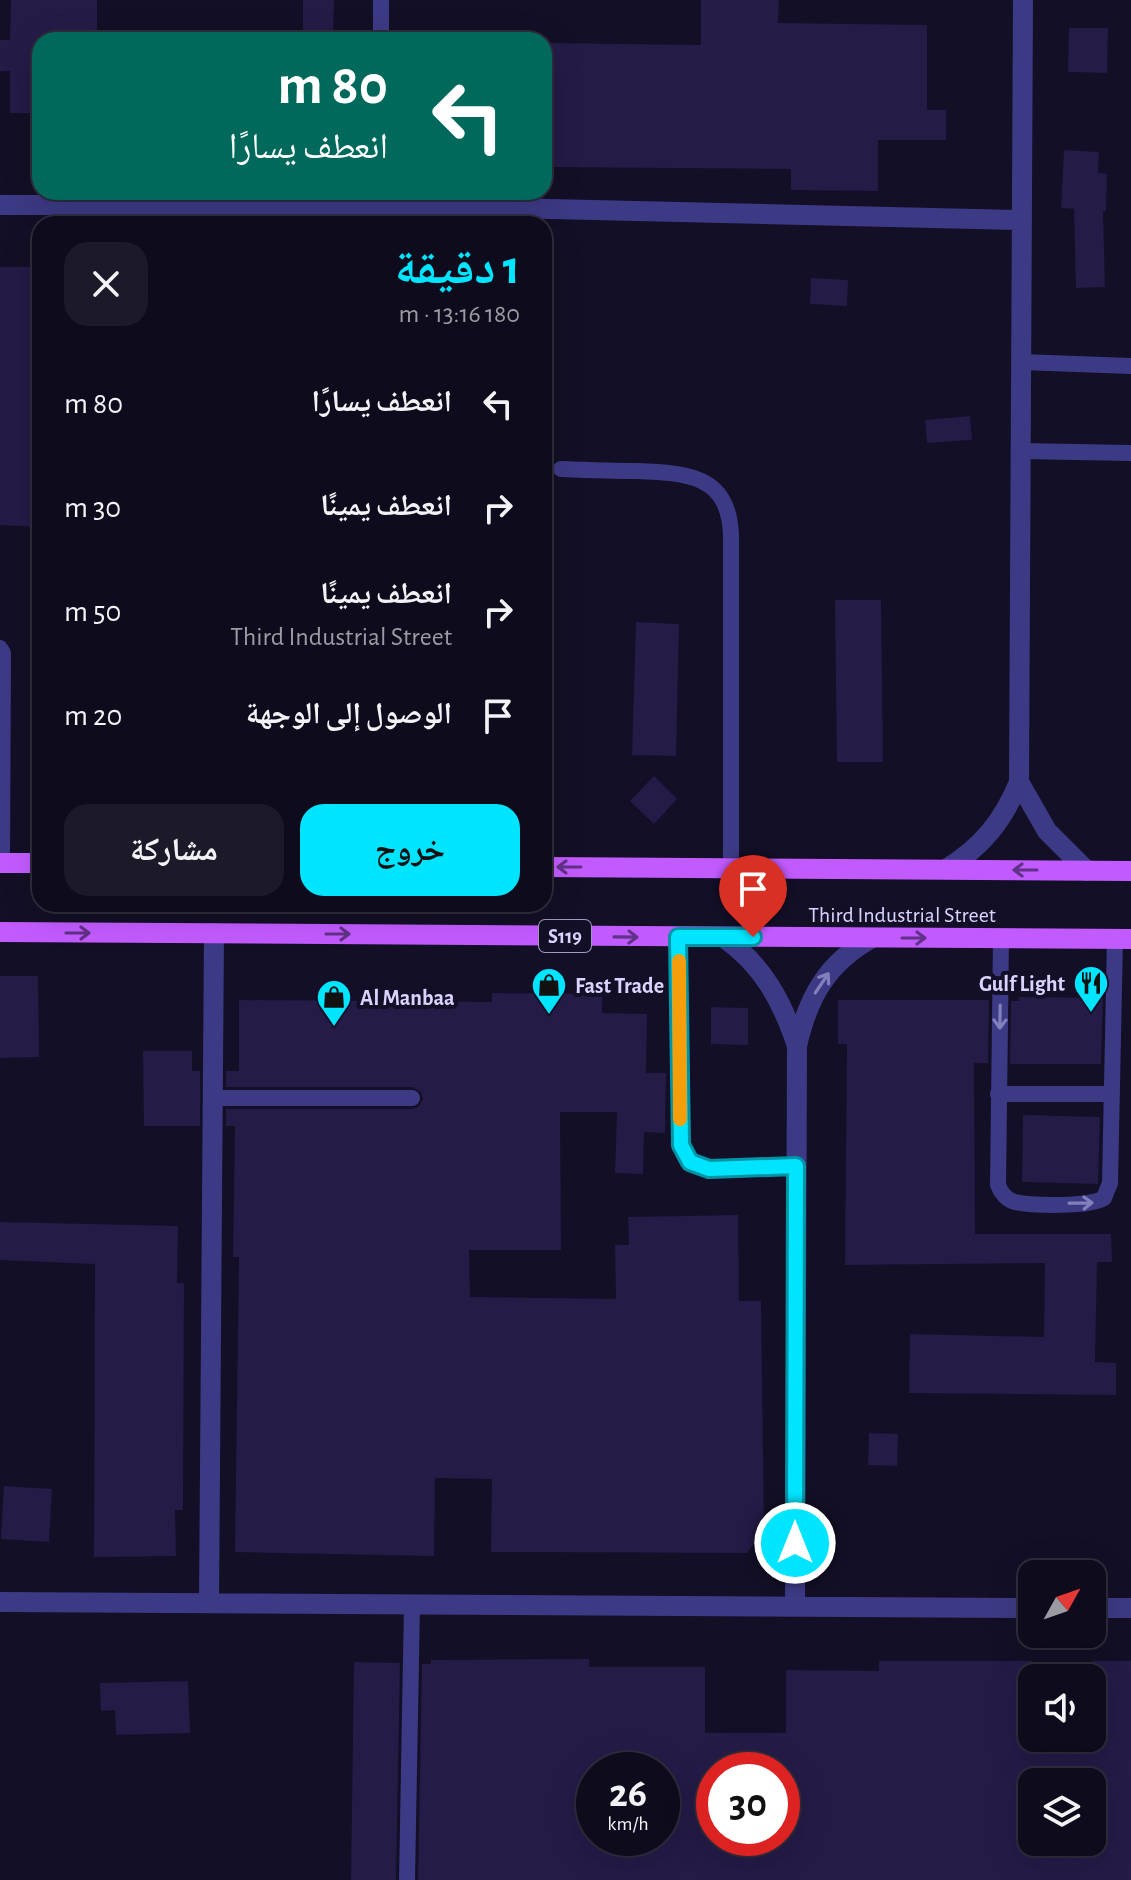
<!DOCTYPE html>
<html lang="ar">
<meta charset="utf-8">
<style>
:root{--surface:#0e0b1c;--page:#1c1929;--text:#f1f3f6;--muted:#9b9ba3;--line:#2e2b3b;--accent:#00e5ff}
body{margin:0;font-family:"Alegreya Sans","Noto Naskh Arabic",sans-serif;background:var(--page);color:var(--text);direction:rtl;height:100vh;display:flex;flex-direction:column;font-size:30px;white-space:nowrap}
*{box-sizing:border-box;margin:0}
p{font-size:26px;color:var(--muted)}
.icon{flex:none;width:44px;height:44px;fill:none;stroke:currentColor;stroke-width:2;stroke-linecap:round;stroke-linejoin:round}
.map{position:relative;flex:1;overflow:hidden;direction:ltr}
.details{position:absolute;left:32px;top:216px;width:520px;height:696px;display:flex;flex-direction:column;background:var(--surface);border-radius:24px;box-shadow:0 8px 32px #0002,0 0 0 2px var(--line);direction:rtl}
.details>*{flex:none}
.top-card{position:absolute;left:32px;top:32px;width:520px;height:168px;border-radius:24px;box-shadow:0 8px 32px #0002,0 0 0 2px var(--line);direction:rtl;background:#00695c;color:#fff;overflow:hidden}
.needle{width:52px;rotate:50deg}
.buttons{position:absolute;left:1018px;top:1560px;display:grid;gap:16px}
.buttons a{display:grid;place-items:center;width:88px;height:88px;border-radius:16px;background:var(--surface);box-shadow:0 8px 32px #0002,0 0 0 2px var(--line);font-size:40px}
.speed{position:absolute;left:576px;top:1752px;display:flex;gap:16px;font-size:40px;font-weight:700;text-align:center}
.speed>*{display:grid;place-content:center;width:104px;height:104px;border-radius:50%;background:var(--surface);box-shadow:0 8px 32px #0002,0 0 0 2px var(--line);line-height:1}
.speed small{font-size:20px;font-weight:400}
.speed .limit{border:12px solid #d22;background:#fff;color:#111}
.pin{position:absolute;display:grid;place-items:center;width:68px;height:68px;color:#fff;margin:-82px -34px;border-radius:50% 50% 50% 0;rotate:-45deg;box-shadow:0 0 8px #0007}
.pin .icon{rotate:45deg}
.me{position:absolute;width:88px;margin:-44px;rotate:0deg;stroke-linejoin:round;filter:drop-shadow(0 0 6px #0008)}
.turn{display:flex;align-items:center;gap:28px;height:168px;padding:0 32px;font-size:36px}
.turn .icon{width:104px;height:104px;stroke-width:2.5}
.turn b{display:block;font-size:56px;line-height:68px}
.round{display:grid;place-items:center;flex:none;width:84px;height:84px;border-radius:24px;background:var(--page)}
.summary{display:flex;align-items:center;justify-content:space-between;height:136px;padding:0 32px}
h1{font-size:48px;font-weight:700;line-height:60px;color:var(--accent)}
.primary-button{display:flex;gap:16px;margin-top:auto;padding:16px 32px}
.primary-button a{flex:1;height:92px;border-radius:24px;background:var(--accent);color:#111;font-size:32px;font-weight:700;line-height:92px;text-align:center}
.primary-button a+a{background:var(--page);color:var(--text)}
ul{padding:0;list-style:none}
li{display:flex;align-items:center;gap:24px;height:104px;padding:0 32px}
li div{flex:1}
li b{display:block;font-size:30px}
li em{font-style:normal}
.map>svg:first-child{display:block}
.building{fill:#241b47;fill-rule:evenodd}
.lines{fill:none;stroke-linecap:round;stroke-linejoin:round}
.service{stroke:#3d3a85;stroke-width:16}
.minor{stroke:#3d3a85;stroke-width:20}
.primary{stroke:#c25bff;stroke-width:20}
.oneway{stroke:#623188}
.oneway2{stroke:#837fbc}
.route-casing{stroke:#0095a6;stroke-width:20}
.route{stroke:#00e5ff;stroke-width:14}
.slow{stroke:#f59e0b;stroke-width:14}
.labels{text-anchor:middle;stroke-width:8;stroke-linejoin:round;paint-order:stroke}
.shield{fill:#130f26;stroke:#9e99be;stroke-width:2}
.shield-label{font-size:20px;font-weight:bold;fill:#d9d4ff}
.street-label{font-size:22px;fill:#d9d4ff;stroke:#130f26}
.poi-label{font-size:22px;font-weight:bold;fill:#d9d4ff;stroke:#130f26;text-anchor:start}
</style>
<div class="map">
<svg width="1131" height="1880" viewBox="0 0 1131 1880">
<rect width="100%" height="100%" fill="#130f26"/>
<!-- building -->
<path class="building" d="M11 0H97V40H40V113H10V71H0V40H10Z
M303 0H334L333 40H303Z
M701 0H779L778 23 927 25V110H946V140H878V191L791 190V169L544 167V43L701 45Z
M1069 28H1108L1107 73 1068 72Z
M1064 150 1099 152 1098 173 1107 174 1106 211H1103L1105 287 1076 288 1074 209 1061 208Z
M0 267H40V527L0 525Z
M811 278 848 280 847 306 810 304Z
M970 416 972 440 927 443 925 420Z
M835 600H881L883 762H837Z
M636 622 679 624 676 756 632 755Z
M654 776 677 799 654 824 630 801Z
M0 976H38L39 1057 0 1058Z
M492 993 602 994V1013L647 1014 646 1073H666L665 1133 644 1132 643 1174 615 1173 617 1112H560L561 1250H469L470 1297 616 1299 615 1245H629L628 1217 738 1215 739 1301H761L764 1530 747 1553 491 1552 492 1479 435 1478 434 1556 235 1552 239 1257H233L235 1126H226V1109H412L418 1107 423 1099 421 1092 412 1087H226V1071H239V1000L492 1002Z
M1019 997 1103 998 1101 1064H1010L1011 1001H1019Z
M838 1000H989L988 1063H974L975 1234H1111L1112 1262H1097L1095 1362 1116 1363V1395L909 1393 910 1334 1044 1337 1045 1263 845 1265 847 1044H838Z
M711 1007 748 1008V1045L711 1044Z
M143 1051H192V1071H200V1126H144Z
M1023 1115 1100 1117 1098 1184 1022 1182Z
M0 1222 178 1226 177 1283H184L183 1510H175L176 1556 94 1557 95 1264 0 1260Z
M869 1433 898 1434 897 1466 868 1465Z
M4 1486 52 1489 49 1542 1 1539Z
M589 1659V1667H705V1733H786V1670L879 1671V1661H1032V1738H1092V1661H1131V1880H418L422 1664H431V1660ZM590 1770H662V1838H594V1817H590ZM714 1770H782V1838H714ZM1032 1782H1092V1842H1032Z
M354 1662 400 1663 396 1880H351Z
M188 1681 190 1733 116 1735 115 1710 101 1711 100 1683Z"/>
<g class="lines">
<!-- service -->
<path class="service" d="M381 40V0
M1021 362 1131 366
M1020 451 1131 453
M561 469C586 470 611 471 635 471 686 473 730 474 731 537V868
M0 648 3 653 2 863
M544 679 545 654
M678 937 681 1145C683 1151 685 1158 690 1162 706 1176 773 1167 796 1166
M1001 939 998 1185C1001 1193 1007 1200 1015 1202 1033 1206 1090 1207 1104 1198L1110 1183 1115 939
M998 1094H1112
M212 1098H412
M407 1880 412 1604"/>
<!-- minor -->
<path class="minor" d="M0 205H380L1022 220
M1019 782 1047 831 1087 871
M946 869C982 847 1003 821 1019 782L1023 0
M723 937C763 965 782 1001 797 1046
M0 1602 1032 1608
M209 1603 214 933
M795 1606 797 1046C808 997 827 963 872 938
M1092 1608H1131"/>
<!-- primary -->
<path class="primary" d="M0 863H40
M544 867 1131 871
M0 932 1131 939"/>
</g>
<!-- one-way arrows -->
<defs><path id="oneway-shaft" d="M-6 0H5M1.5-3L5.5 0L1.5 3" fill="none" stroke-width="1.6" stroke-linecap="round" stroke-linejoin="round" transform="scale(2)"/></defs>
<g class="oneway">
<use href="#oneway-shaft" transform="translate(569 867) rotate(-180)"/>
<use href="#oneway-shaft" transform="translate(1025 870) rotate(-180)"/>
<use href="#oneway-shaft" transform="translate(78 933)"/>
<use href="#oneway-shaft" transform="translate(338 934)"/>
<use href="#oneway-shaft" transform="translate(626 937) rotate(1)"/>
<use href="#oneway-shaft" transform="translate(914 938)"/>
</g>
<g class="oneway2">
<use href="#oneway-shaft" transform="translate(822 983) rotate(-56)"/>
<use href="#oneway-shaft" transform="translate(1000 1017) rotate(91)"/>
<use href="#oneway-shaft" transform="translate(1081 1203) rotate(-1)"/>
</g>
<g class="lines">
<!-- route casing -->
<g class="route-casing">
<path id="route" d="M753 937H678L681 1145 690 1162 709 1169 796 1166 795 1543"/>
</g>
<!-- route -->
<use href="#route" class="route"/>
<!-- slow -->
<path class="slow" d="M679 961 680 1119"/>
</g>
<!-- icons -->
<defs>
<g id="restaurant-pin" transform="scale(1.8)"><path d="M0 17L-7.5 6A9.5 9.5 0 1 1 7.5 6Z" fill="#00e5ff" stroke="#130f26"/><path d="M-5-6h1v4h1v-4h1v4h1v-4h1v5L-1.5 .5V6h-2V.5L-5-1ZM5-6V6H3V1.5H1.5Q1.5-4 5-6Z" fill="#111"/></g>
<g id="shop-pin" transform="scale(1.8)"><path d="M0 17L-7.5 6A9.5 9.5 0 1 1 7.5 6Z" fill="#00e5ff" stroke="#130f26"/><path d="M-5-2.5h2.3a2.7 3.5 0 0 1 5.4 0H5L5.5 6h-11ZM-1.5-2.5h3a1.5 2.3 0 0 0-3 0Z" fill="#111"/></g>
</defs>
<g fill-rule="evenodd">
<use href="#restaurant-pin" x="1091" y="983"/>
<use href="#shop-pin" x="549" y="985"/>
<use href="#shop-pin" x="334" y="997"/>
</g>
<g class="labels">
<!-- shield labels -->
<rect class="shield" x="539" y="920" width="52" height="32" rx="6"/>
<g class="shield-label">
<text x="565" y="943">S119</text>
</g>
<!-- street labels -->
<g class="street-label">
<text x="902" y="922">Third Industrial Street</text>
</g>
<!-- poi labels -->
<g class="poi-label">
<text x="1065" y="991" text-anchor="end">Gulf Light</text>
<text x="575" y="993">Fast Trade</text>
<text x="360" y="1005">Al Manbaa</text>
</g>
</g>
</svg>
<div class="buttons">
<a><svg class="needle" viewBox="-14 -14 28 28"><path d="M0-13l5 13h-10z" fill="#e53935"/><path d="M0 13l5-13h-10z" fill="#9b9ba3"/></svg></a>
<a><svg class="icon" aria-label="sound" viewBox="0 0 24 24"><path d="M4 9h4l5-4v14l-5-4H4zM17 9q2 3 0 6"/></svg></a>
<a><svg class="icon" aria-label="layers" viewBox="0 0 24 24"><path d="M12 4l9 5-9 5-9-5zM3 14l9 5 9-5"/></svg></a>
</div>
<div class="speed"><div>26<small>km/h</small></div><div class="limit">30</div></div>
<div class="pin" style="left:753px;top:937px;background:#d93025"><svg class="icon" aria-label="arrive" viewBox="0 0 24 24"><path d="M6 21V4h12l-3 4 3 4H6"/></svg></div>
<svg class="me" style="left:795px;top:1543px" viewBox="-20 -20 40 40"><circle r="17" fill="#00e5ff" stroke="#fff" stroke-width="3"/><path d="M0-11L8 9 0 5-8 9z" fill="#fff"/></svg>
<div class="top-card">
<div class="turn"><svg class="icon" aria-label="left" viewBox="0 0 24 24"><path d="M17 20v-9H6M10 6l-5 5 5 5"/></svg><div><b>80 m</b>انعطف يسارًا</div></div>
</div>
<section class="details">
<div class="summary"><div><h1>1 دقيقة</h1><p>180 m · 13:16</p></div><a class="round"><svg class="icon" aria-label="close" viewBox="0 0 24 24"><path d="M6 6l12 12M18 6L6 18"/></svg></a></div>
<ul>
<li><svg class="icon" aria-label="left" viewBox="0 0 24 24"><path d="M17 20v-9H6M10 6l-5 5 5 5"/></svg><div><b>انعطف يسارًا</b></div><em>80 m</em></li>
<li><svg class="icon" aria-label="right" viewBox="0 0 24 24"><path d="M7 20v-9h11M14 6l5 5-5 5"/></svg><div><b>انعطف يمينًا</b></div><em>30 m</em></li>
<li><svg class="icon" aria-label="right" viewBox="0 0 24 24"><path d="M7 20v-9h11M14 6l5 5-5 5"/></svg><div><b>انعطف يمينًا</b><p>Third Industrial Street</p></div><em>50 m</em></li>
<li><svg class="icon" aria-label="arrive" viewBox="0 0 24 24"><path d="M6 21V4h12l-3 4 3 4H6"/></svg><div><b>الوصول إلى الوجهة</b></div><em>20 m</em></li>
</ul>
<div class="primary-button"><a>خروج</a><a>مشاركة</a></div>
</section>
</div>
